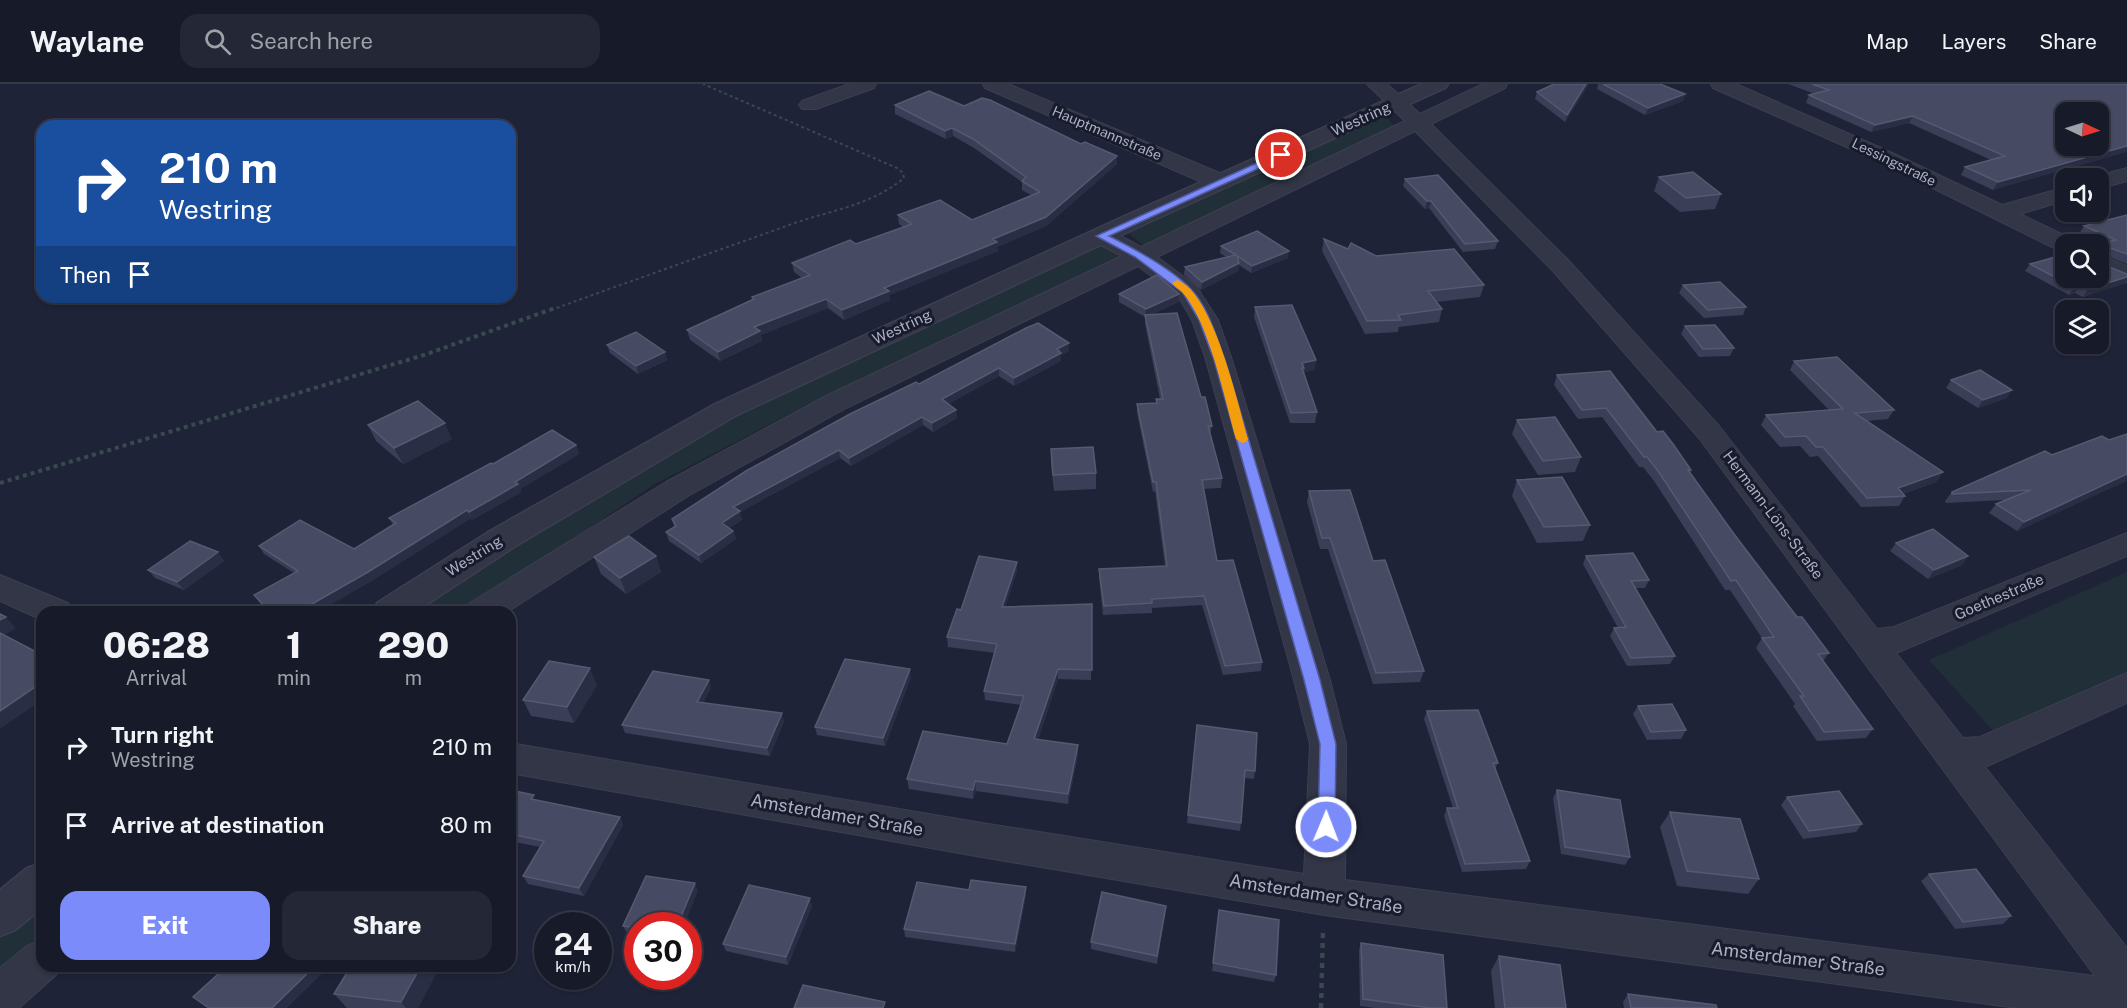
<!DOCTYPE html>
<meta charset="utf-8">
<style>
:root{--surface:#171a29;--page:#242735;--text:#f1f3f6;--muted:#9ea1a8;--line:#363846;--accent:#7b8cfa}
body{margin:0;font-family:"Public Sans",sans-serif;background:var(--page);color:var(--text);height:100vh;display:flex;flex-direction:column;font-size:22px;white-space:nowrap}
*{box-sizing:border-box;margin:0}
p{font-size:20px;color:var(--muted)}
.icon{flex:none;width:33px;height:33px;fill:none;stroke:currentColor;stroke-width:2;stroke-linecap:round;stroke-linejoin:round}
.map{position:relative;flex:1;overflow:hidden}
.drawer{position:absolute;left:36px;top:522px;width:480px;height:366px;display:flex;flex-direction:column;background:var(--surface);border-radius:18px;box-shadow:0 2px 4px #0004,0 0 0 2px var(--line)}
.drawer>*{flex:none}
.banner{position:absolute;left:36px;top:36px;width:480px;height:183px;border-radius:18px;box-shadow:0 2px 4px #0004,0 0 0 2px var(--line);background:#1a4fa0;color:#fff;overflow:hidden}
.needle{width:39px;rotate:94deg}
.tools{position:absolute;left:2055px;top:18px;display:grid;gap:12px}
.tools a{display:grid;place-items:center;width:54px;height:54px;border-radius:12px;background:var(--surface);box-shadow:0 2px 4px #0004,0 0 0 2px var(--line);font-size:30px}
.speed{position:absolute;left:534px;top:828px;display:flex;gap:12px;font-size:30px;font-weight:700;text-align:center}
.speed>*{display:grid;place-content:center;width:78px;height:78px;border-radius:50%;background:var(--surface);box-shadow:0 2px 4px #0004,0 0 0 2px var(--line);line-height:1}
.speed small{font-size:15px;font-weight:400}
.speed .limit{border:9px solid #d22;background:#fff;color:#111}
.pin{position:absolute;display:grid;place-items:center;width:51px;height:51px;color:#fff;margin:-26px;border:3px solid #fff;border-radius:50%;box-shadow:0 2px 6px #0007}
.me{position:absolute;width:66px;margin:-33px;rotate:1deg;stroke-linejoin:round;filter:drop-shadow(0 0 4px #0008)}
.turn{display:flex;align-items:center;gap:21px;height:126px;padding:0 24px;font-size:27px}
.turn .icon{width:78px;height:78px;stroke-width:2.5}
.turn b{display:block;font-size:42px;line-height:51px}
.then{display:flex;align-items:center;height:57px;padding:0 24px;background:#0003;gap:12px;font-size:22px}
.eta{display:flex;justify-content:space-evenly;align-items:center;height:102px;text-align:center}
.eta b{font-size:36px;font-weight:800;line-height:42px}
.primary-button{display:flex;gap:12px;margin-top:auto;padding:12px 24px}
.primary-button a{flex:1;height:69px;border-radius:18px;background:var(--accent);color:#fff;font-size:24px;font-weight:800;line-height:69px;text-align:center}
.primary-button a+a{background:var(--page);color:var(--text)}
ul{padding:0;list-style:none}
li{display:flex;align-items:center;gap:18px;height:78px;padding:0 24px}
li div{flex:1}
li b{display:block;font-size:22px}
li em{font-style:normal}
header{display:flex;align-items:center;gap:36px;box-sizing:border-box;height:84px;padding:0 30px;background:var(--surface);border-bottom:2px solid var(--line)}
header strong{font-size:28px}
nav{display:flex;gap:33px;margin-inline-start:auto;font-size:21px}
.search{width:420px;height:54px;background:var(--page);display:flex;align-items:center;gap:15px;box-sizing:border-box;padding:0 21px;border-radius:18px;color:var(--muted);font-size:22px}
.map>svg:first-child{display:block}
.green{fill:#212f38}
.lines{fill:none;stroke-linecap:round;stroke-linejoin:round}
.minor-casing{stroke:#3c3f51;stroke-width:2}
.tertiary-casing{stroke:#3c3f51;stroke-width:3}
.path-far2{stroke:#394950;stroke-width:2;stroke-dasharray:3 3;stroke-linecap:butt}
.path-far1{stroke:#394950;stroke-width:4;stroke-dasharray:4 4;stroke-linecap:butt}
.path{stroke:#394950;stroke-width:4.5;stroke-dasharray:5 5;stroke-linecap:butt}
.minor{fill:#323647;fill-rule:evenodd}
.tertiary{fill:#323647;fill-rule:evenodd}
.wall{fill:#3a3e56}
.shaded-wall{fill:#2a2e45}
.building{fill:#464a62;stroke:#565a71;stroke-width:1.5;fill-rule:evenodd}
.route{fill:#7b8cfa;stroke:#505ba2;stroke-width:1.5}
.slow{fill:#f59e0b}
.labels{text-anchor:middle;stroke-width:6;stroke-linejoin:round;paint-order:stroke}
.far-street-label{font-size:14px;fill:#acafc4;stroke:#181b2b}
.street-label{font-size:15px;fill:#acafc4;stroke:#181b2b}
.near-street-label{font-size:18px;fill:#acafc4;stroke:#181b2b}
</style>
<header>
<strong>Waylane</strong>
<div class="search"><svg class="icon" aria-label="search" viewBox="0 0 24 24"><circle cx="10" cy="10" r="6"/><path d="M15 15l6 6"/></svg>Search here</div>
<nav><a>Map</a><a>Layers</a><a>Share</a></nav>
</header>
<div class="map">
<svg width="2127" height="924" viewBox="0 0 2127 924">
<rect width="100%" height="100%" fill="#1f2337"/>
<!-- green -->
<path class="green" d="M1385 31 1394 42 1145 163 1127 148Z
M1103 160 1123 172 818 315 653 401 466 528H409L661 367 811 292Z
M2127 488V588L1996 650 1929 576Z
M42 813V856L0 892V846Z"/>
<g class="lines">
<!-- minor casing -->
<g class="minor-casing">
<path id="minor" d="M849 0H876L874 4 816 25H802L799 21 802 17Z
M983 0H1008L1229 93 1232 98 1229 103 1221 104 1213 103 985 4Z
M1367 0H1387L1420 30 1483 0H1507L1505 4 1431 40 1569 177 1719 342 1877 545 1894 543 2127 449V472L1896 569 1963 654 1980 653 2127 589V619L1985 683 2127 864V924H2017L1324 831 976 772 510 689V659L976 738 1304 790 1310 660 1294 596 1206 276 1192 236 1178 212 1138 182 846 324 688 412 507 528H465L470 519 666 398 826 312 1122 172 1093 157 1090 152 1093 147C1110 143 1126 155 1141 163L1405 37ZM1415 47 1553 187 1699 354 2095 892 1345 796 1346 660 1330 596 1232 276 1218 236 1196 202 1157 173Z
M1711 0H1736L1890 68 2002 121 2066 103V116L2020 130 2074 156 2077 160H2066V168L2058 166 1876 76 1713 4Z
M2127 84V97L2098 105V94H2090Z
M2098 170 2127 182V198L2098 186Z
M0 491 68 519 73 528H42V536L0 517Z
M42 856V882H61L57 890 19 924H0V884L27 862Z"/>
</g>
<!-- tertiary casing -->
<g class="tertiary-casing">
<path id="tertiary" d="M1422 0H1448L1445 4 1145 140 735 332 514 463 415 528H372L377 519 490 447 715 320 1129 130Z
M42 779V824L15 846 0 852V806L27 784Z"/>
</g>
<!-- path-far2 -->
<path class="path-far2" d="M551 226C631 197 711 169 792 140 831 126 870 122 904 94L903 89 897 84 703 0"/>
<!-- path-far1 -->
<path class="path-far1" d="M0 399 424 271 555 224"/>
<!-- path -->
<path class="path" d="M1321 924 1323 847"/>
<!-- minor -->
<use href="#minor" class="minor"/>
<!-- tertiary -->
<use href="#tertiary" class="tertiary"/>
</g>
<!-- wall -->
<path class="wall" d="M1554 0H1589L1565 38 1535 15 1537 8Z
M1598 0H1660L1685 10 1683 17 1645 31 1597 5Z
M1788 0H2127L1993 106 1961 91 1965 83 1991 76 1909 39 1871 48 1806 19 1809 11 1815 10Z
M895 21 964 22 1117 80 1046 142 997 163 998 167 889 211 890 216 844 236 828 224 761 251 762 257 720 277 690 256 687 246 752 216V213L802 194 794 188 792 179 856 160 903 143 899 140 898 131 972 136 1031 111 1022 106V98L974 64 953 52 946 55 895 30Z
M1659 93 1721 110 1715 125 1680 128 1654 107Z
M1405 95 1498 157 1495 165 1463 168 1429 124 1425 125 1403 102Z
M2127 131V180L2102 170 2101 180 2127 190V196L2125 199 2083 213 2075 209 2069 211 2025 187 2030 180 2102 160 2079 150 2084 142Z
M1324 155 1348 165 1376 172 1484 201 1480 213 1436 218 1442 225 1439 238 1399 243 1398 248 1365 250 1322 167Z
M1221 162 1288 174 1251 189 1239 181 1238 187 1201 206 1184 191 1185 183 1226 173 1220 169Z
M1683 201 1746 223 1743 231 1704 234 1679 209Z
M1119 210 1179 218 1150 231 1201 313 1212 342 1210 351 1222 394 1221 404 1203 405 1217 477 1262 578 1261 587 1223 591 1202 521 1152 524V529L1103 531 1099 494V485L1165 482 1155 407 1153 408 1137 329V320L1156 319V315H1160L1145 240V233L1119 218Z
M1255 223 1316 276 1314 286 1304 288 1317 328 1315 339H1290L1254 233Z
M1685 242 1734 264 1730 272 1699 273 1681 250Z
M607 261 665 268 667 276 638 290 610 269Z
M1069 267 1061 271V277L1014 302 999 292 948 320 956 326 957 334 933 348 923 341 851 382 840 374 740 428 742 436 729 444 733 447 736 455 701 479 669 457 666 448 674 443 672 435 919 300Z
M1794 277 1894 326 1888 335 1867 337 1943 388 1936 398 1903 410 1905 412 1899 422 1861 423 1818 372 1810 373 1800 362 1780 363 1761 341 1766 331 1829 326 1790 286Z
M1557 291 1657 348 1691 386 1690 389 1734 450 1797 533 1829 569 1823 577 1873 645 1866 654 1817 657 1793 622 1795 620 1756 564 1762 554 1730 506H1725L1654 397 1643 383H1639L1602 333 1578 335 1554 301Z
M1951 296 2007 314 1978 324 1946 304Z
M1517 336 1581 373 1575 388 1538 391 1512 350Z
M368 341 452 355 403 380 376 357Z
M576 361 579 370 520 405 521 408 472 436 471 434 373 496 317 528H268L260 519 254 511 294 489 264 470 259 462 354 465 393 441 389 434 493 380Z
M1051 365 1096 389V405L1054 407 1051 381Z
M2052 371 2121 399 2017 447 1989 429 1996 420 2004 416 1946 419 1945 417 1952 408Z
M1517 396 1590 441 1583 457 1537 459 1512 412Z
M1309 407 1373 477 1424 587 1420 598 1373 600 1328 465H1320L1307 418Z
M1896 459 1968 472 1962 481 1928 495 1890 467Z
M218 468 224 477 184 506 155 494 148 486Z
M656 472 661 488 626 510 601 490 594 473Z
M1586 472 1649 496 1645 504H1636L1675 572 1670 580 1627 582 1610 552 1614 544H1618L1583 480Z
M1017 478V487L1005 523 1092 520 1091 596 1058 595 1038 656 1078 661V671L1068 720 976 707 973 715 909 705 907 695 1007 660 1021 621 985 616 984 607 995 569 948 563 947 553 961 526Z
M911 593 885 662 817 651 815 643Z
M597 601 574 639 531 632 523 616Z
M711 604 703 619 784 637 770 672 625 649 622 641Z
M1638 622 1686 646 1681 655 1647 656 1633 630Z
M1427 627 1498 679 1495 685 1530 777 1526 785 1462 788 1444 732 1447 724H1453L1424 635Z
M1197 641 1255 687 1254 695 1244 694 1241 739 1240 747 1187 739Z
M510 706 537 716 620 733 623 741 584 812 528 800 523 792 540 763 510 757Z
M1557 706 1630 773 1625 781 1561 770 1553 714Z
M1787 713 1862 740 1856 748 1803 755 1781 721Z
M1670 728 1759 795 1748 810 1677 802 1660 743Z
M1929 790 2011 832 2003 840 1955 845 1921 797Z
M1026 803V811L1015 868 905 853 904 845 969 806Z
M698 807 638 842V851L627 849 623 842Z
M812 822 788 881 726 867 723 860Z
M1166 822 1157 880 1091 865V858Z
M1219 826 1276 891 1274 898 1212 887Z
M1361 859 1447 924H1375L1360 922 1359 866Z
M1499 872 1566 924H1495L1491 887Z
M440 882 418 924H347L334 910Z
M1628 910 1717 924H1624L1623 918Z"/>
<!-- shaded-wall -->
<path class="shaded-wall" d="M1586 0H1589L1565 38 1567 31Z
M1685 10 1683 17 1645 31 1648 24Z
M1913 32 1909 39 1871 48 1875 41Z
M952 44 953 52 946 55 945 47Z
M2127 62V68L1993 106 1998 98Z
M1117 72V80L1046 142 997 163 998 167 889 211 890 216 844 236 842 226 884 204 993 155Z
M1427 117H1431L1429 124 1425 125Z
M1289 167 1288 174 1251 189 1252 182Z
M1239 179 1238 187 1201 206 1202 198Z
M2127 193V196L2125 199 2083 213 2088 205Z
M2080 201 2075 209 2069 211 2074 203Z
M1179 210V218L1145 233 1146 225Z
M826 215 828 224 761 251 762 257 720 277 718 268 754 243Z
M1069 259V267L1061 271V277L1014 302V294L1057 265Z
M665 268 667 276 638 290 636 282Z
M1316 276 1314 286 1303 288 1304 284 1302 279Z
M999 284V292L942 324V315Z
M2012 306 2007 314 1978 324 1983 316Z
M956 326 957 334 933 348 932 339Z
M922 333 923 341 851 382 849 374Z
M445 339 452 355 403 380 394 364Z
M576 361 579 370 520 405 521 408 472 436 469 428 515 398Z
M839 366 840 374 740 428 742 436 724 447 722 439 733 423Z
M1943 388 1936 398 1896 412 1898 404Z
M2127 390V397L2017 447 2024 438Z
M467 426 471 434 373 496 317 528H298Z
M733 447 736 455 701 479 699 471Z
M218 468 224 477 184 506 177 498Z
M656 472 661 488 626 510 620 494Z
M1968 472 1962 481 1928 495 1934 486Z
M1017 478V487L1002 533V523Z
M6 533 16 544 0 554V536Z
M590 584 597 601 574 639 567 623Z
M910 585 911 593 885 662 883 654Z
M1058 585V595L1035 665 1034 655Z
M709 596 711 604 699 626 697 618Z
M42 598V616L0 645V627Z
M782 629 784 637 770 672 767 664Z
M1078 661V671L1068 720V710Z
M975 697 976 707 973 715V706Z
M620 733 623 741 584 812 579 804Z
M695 799 698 807 684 842H677Z
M1026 803V811L1015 868V860Z
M810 814 812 822 788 881 786 873Z
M315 882H320L325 887 287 924H272Z
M421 882H440L418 924H406L401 918Z"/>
<!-- building -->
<path class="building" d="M1554 0H1586L1567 31 1537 8Z
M1603 0H1660L1685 10 1648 24Z
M1812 0H2127V62L1998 98 1965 83 2005 72 1913 32 1875 41 1809 11 1829 6ZM2066 28H2098V62H2066Z
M929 7 964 22 982 14 990 16 1081 60 1085 58 1117 72 1046 133 993 155 997 158 884 204 889 207 842 226 826 215 754 243 760 247 718 268 687 246 754 215 752 213 810 191 792 179 850 156 856 160 912 140 898 131 940 116 972 136 1040 108 1022 97 1026 93 973 55 952 44 945 47 895 21Z
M1693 88 1721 110 1686 114 1659 93Z
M1438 91 1498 157 1465 160 1431 117H1427L1405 95Z
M2127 131V170L2102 161 2101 180 2127 190V193L2088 205 2080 201 2074 203 2030 180 2066 170V194H2098V161L2116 156 2084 142Z
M1257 147 1289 167 1252 182 1237 172 1239 179 1202 198 1185 183 1236 171 1221 162Z
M1324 155 1348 165 1351 159 1376 172 1454 165 1484 201 1428 207 1442 225 1398 231 1401 236 1367 237Z
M1157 191 1179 210 1146 225 1119 210Z
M1720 198 1746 223 1708 226 1683 201Z
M1292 221 1316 276 1302 279 1304 284H1302L1317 328 1291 329 1255 223Z
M1177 229 1201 313H1205L1212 342H1208L1222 394 1202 396 1217 477 1233 476 1262 578 1225 582 1204 512 1152 515V519L1104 522 1099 485 1167 482 1156 398H1153L1137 320 1157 319 1156 315H1163L1145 231Z
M1038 239 1069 259 1057 265 1061 269 1014 294 999 284 942 315 956 326 932 339 922 333 849 374 839 366 733 423 740 427 722 439 733 447 699 471 666 448 676 442 672 435 746 387 850 330 916 298 919 300 1026 244Z
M1715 241 1734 264 1703 265 1685 242Z
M636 248 665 268 636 282 607 261Z
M1837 273 1894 326 1855 329 1943 388 1898 404 1905 412 1867 414 1823 363H1816L1806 352 1785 353 1766 331 1843 325 1794 277Z
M1980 286 2012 306 1983 316 1951 296Z
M1610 287 1657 348 1663 347 1673 360 1691 386H1688L1734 450 1797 533H1802L1829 569 1818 570 1873 645 1824 648 1800 612H1804L1762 554 1774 553 1736 496 1731 497 1658 387 1647 373H1644L1606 324 1582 326 1557 291Z
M418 317 445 339 394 364 368 341Z
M1555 333 1581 373 1543 377 1517 336Z
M552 346 576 361 515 398 518 400 469 428 467 426 368 488 298 528H270L254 511 298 487 259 462 300 436 354 465 396 439 389 434 491 379 493 380Z
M2127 350V390L2024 438 1996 420 2031 406 1952 410V408L2045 367 2052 371 2102 352 2109 356Z
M1093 363 1096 389 1053 391 1051 365Z
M1562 393 1590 441 1544 443 1517 396Z
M1350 406 1373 477 1385 476 1424 587 1376 589 1330 454H1322L1309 407Z
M1933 445 1968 472 1934 486 1896 459Z
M629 452 656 472 620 494 594 473Z
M190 457 218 468 177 498 148 486Z
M1633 469 1649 496 1631 497 1675 572 1631 574 1614 544 1626 543 1586 472Z
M979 472 1017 478 1002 523 1092 520V586L1058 585 1034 655 1078 661 1068 710 975 697 973 706 907 695 923 647 1007 660 1024 612 984 607 997 560 947 553 957 525 961 526Z
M0 530 6 533 0 536Z
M0 549 42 571V598L0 627Z
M845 575 910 585 883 654 815 643Z
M549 577 590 584 567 623 523 616Z
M653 587 709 596 697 618 782 629 767 664 622 641Z
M1672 620 1686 646 1651 648 1638 622Z
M1478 626 1498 679H1493L1530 777 1465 780 1447 724H1458L1427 627Z
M1197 641 1257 649 1255 687 1245 686 1241 739 1188 731Z
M510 706 534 711 531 715 620 733 579 804 523 792 544 757 510 750Z
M1557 706 1620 716 1630 773 1565 763Z
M1839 707 1862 740 1809 747 1787 713Z
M1670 728 1740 735 1759 795 1687 787Z
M1976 785 2011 832 1963 838 1929 790Z
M646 792 695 799 677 842H638V844L623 842Z
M971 796 1026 803 1015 860 904 845 917 798 969 806Z
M749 801 810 814 786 873 723 860Z
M1102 808 1166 822 1157 872 1091 858Z
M1219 826 1279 836 1276 891 1213 879Z
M1361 859 1443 871 1447 924H1431L1363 915Z
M1499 872 1560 881 1566 924H1505Z
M227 882H315L272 924H209L193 913Z
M351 882H421L401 918 334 910Z
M803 901 885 918 883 924H794Z
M1628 910 1716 921 1717 924H1631Z"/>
<!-- route -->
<path class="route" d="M1281 68 1284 69V73L1109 152C1133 164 1172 185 1191 205 1209 224 1216 253 1225 276L1320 596 1336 660 1335 743 1332 748 1326 750 1320 748 1318 743 1320 660 1304 596 1214 276 1199 236 1183 209 1135 173 1096 152Z"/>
<!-- slow -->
<path class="slow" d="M1177 196C1213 208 1238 320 1248 355L1246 358 1242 359 1236 355C1225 317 1209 236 1182 208 1179 205 1175 203 1172 199Z"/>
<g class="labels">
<!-- far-street labels -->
<g class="far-street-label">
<text transform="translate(1107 49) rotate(23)" y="5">Hauptmannstraße</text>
<text transform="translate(1894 78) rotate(26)" y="5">Lessingstraße</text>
</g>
<!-- street labels -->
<g class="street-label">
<text transform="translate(1361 35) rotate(-24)" y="5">Westring</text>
<text transform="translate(902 243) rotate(-25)" y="5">Westring</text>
<text transform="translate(1773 431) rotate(53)" y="5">Hermann-Löns-Straße</text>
<text transform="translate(474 472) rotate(-32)" y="5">Westring</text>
<text transform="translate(1999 513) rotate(-23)" y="5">Goethestraße</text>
</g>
<!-- near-street labels -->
<g class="near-street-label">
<text transform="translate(837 731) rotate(10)" y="6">Amsterdamer Straße</text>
<text transform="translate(1316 810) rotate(9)" y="6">Amsterdamer Straße</text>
<text transform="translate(1798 875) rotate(7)" y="6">Amsterdamer Straße</text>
</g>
</g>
</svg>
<div class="tools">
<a><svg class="needle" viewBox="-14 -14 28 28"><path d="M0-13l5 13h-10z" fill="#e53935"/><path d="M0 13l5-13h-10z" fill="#9ea1a8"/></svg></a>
<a><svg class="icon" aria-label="sound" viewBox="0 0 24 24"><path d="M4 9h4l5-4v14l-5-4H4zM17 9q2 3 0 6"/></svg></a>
<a><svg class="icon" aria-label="search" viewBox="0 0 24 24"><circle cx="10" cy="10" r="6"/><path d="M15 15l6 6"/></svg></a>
<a><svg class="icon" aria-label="layers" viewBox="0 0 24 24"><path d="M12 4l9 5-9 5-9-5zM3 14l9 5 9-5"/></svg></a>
</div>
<div class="speed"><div>24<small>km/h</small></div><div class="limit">30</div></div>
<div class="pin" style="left:1281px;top:71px;background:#d93025"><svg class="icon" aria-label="arrive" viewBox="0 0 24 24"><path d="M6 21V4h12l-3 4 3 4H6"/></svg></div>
<svg class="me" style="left:1326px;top:743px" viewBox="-20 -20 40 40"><circle r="17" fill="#7b8cfa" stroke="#fff" stroke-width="3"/><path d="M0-11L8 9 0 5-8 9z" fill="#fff"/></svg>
<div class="banner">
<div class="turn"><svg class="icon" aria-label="right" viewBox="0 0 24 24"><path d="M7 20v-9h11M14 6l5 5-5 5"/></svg><div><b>210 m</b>Westring</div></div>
<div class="then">Then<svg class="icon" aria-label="arrive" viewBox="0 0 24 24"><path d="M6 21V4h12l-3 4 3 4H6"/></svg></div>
</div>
<section class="drawer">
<div class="eta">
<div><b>06:28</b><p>Arrival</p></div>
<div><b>1</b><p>min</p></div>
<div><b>290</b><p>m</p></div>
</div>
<ul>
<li><svg class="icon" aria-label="right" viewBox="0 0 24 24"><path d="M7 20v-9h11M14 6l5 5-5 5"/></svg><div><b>Turn right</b><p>Westring</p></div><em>210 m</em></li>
<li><svg class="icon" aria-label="arrive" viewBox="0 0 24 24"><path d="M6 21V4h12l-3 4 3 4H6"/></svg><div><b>Arrive at destination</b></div><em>80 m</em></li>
</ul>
<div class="primary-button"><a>Exit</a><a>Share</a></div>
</section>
</div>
